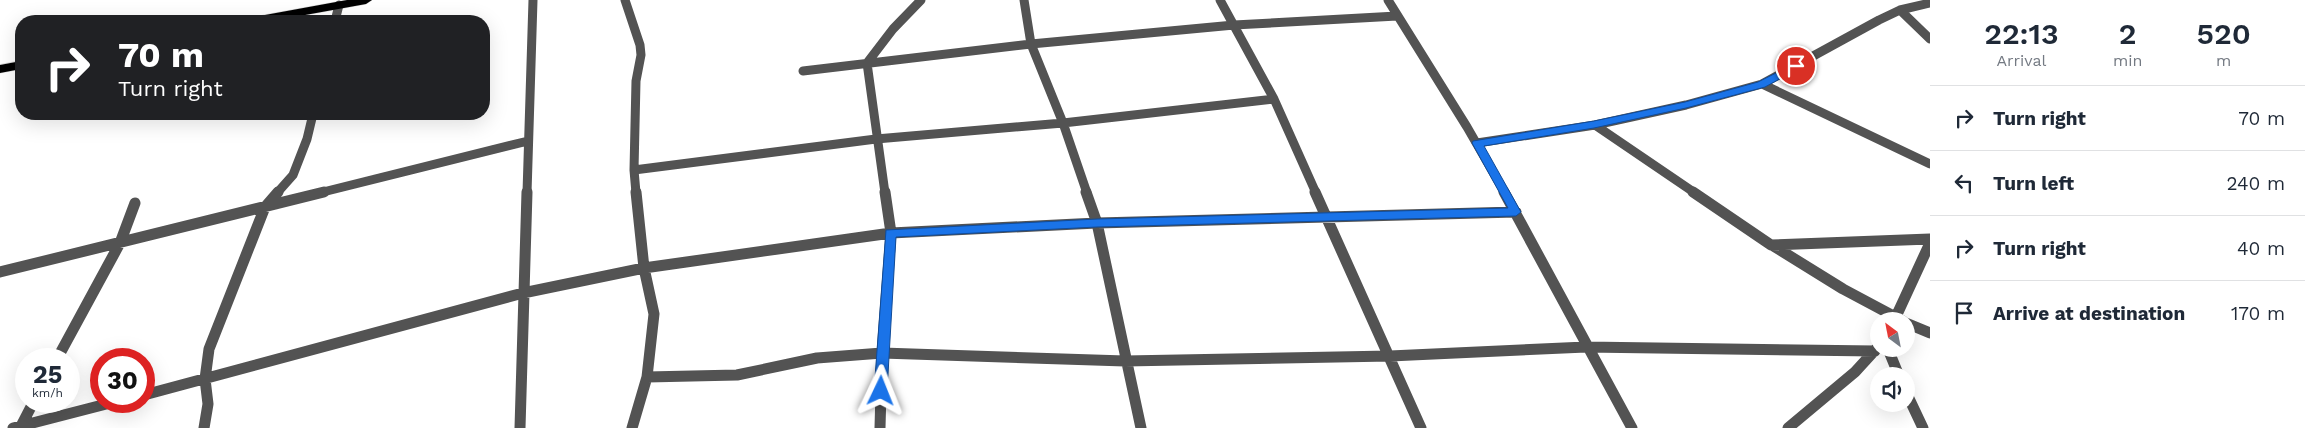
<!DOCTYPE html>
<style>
:root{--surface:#fff;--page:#f2f2f3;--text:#1f2937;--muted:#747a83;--line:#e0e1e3}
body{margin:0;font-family:"Work Sans",sans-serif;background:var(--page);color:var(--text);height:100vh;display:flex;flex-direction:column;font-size:19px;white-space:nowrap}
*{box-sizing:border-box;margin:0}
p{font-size:16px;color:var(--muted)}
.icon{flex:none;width:28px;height:28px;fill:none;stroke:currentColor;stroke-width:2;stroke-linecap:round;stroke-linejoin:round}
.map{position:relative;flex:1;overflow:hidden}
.panel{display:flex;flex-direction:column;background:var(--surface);width:375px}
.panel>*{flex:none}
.hud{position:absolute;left:15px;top:15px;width:475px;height:105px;border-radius:20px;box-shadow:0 5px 20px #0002;background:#202124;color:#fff;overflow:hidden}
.needle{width:32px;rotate:328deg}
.controls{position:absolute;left:1870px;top:312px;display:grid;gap:10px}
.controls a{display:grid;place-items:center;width:45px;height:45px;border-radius:50%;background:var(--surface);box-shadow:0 5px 20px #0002;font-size:25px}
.speed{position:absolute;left:15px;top:348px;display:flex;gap:10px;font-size:25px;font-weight:700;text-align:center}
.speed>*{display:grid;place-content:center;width:65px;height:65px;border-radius:50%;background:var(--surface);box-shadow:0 5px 20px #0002;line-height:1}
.speed small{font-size:12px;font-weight:400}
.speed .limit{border:8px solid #d22;background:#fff;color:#111}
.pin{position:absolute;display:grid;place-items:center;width:42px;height:42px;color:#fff;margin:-21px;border:2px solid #fff;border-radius:50%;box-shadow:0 1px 5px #0007}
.me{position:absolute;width:55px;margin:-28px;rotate:2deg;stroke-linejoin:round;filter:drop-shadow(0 0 4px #0008)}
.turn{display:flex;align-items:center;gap:18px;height:105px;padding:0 20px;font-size:22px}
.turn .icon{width:65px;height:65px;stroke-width:2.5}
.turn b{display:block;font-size:35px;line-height:42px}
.eta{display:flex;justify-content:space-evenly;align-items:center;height:85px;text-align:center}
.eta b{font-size:30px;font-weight:600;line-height:35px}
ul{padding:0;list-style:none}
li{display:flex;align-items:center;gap:15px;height:65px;padding:0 20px;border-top:1px solid var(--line)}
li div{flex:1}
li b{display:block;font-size:19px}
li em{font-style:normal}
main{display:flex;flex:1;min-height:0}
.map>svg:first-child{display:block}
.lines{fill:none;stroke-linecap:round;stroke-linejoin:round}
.highway-casing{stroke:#dbdbdb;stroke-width:1}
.street-far1{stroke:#535353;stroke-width:9}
.street{stroke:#535353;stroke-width:11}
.highway{fill:#000;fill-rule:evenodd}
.route{fill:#1a73e8;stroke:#114b97}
</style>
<main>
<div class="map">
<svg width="1930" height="428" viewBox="0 0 1930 428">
<rect width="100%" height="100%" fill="#fff"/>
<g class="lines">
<!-- highway casing -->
<g class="highway-casing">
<path id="highway" d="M347 0H372L366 4 272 21H248L254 17Z
M21 61V69L0 73V65Z"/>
</g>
<!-- street-far1 -->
<path class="street-far1" d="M625 0 640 45 641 55 636 81 634 170 636 193
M1024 0 1031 44 1063 123 1087 193
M1220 0 1274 99 1316 193
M1388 0 1467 127 1505 193
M1900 10 1930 39
M335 21 339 5
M803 71 1031 44 1234 25 1397 16
M1762 84 1930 164
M1595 125 1695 193
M1477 143 1595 125 1686 105 1762 84 1879 20 1900 10 1930 3
M634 170 876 139 1063 123 1274 99
M277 193 293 175 307 139 313 114
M319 193 528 141
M527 193 533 0
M885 193 867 63 893 29 921 0"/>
<!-- street -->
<path class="street" d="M1086 192 1097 223 1141 428
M1315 192 1421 428
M1504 192 1632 428
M1693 192 1771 245 1930 239
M1772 245 1843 289 1903 321
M0 272 324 192
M1894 321 1930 243
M1906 323 1930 333
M1888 349 1899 376
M57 359 120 243 135 203
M647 377 737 375 817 358 882 353 1125 361 1390 356 1586 347 1875 351
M1906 392 1923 428
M144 395 523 293 644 268 891 233 1097 223 1516 212
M13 428 118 401
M20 428 34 401
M204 428 208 404 205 379 209 349 265 207 278 192
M520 428 527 192
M632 428 647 377 654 314 644 268 636 192
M880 428 882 353 891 233 885 192
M1788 428 1855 372 1876 349"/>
<!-- highway -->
<use href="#highway" class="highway"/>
</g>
<!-- route -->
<path class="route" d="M1796 63 1801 66 1800 68 1765 87 1686 108 1594 128 1484 146 1521 212 1516 216 1097 227 896 237 887 391 885 395H876L874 391 886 230 1097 219 1508 208 1472 143 1473 141 1594 121 1685 102 1758 82Z"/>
</svg>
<div class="controls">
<a><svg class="needle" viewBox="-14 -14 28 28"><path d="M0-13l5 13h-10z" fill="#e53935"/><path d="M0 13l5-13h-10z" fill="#747a83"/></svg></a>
<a><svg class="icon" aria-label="sound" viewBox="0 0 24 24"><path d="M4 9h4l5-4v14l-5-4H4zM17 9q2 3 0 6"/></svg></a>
</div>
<div class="speed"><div>25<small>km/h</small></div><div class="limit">30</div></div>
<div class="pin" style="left:1796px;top:66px;background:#d93025"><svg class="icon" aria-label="arrive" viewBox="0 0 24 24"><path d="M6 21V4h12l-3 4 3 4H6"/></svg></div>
<svg class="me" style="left:881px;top:391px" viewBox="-20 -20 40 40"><path d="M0-17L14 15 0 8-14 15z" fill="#1a73e8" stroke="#fff" stroke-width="4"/></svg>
<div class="hud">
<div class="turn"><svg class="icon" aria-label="right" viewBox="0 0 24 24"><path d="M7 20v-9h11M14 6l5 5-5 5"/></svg><div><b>70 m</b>Turn right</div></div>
</div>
</div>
<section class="panel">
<div class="eta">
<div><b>22:13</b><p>Arrival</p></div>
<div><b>2</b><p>min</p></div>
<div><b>520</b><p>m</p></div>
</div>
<ul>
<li><svg class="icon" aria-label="right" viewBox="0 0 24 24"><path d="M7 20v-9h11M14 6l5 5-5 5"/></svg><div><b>Turn right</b></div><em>70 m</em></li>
<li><svg class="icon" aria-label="left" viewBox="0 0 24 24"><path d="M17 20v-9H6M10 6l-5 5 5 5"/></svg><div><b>Turn left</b></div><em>240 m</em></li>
<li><svg class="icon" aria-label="right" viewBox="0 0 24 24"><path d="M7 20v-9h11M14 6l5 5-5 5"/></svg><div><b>Turn right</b></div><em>40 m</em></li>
<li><svg class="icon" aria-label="arrive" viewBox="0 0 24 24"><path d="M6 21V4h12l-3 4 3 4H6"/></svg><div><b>Arrive at destination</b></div><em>170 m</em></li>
</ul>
</section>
</main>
